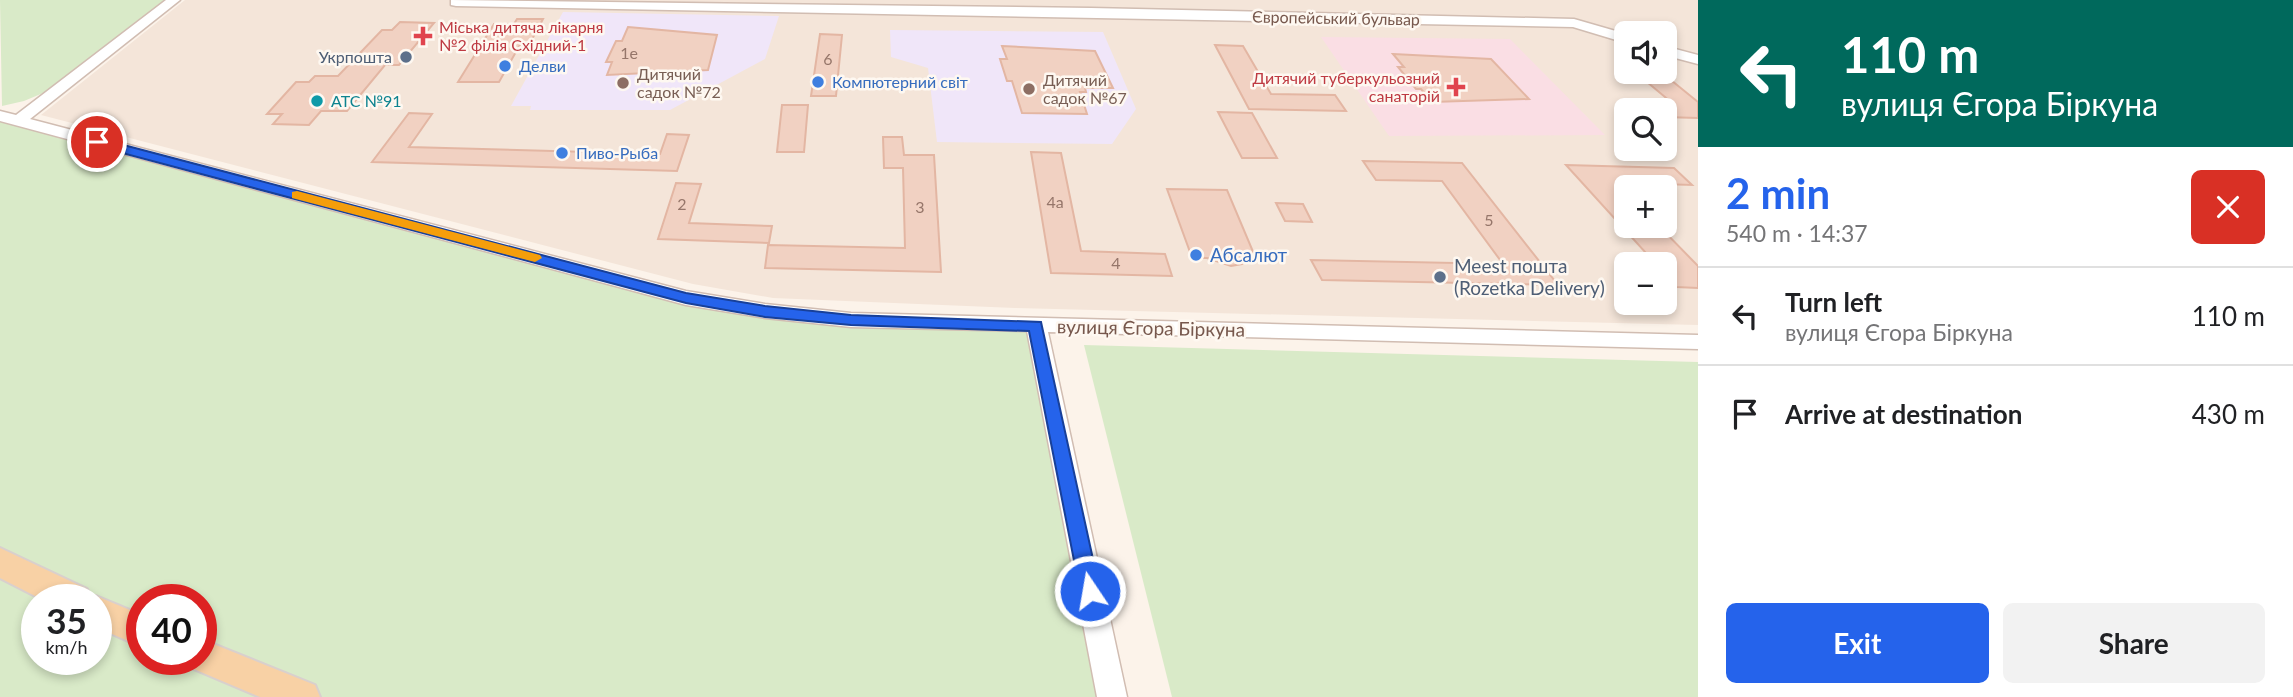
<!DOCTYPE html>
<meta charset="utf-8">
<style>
:root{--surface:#fff;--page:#f2f2f2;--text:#202124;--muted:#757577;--line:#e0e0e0;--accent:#2563eb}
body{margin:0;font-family:Lato,sans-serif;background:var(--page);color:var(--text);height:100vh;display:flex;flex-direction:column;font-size:26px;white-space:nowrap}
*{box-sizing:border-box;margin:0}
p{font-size:23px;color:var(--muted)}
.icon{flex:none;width:38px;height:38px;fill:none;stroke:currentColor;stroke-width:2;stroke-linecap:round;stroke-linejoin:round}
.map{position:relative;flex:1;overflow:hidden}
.sheet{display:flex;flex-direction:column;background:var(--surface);width:595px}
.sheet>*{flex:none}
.banner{background:#00695c;color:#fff;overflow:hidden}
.buttons{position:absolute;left:1614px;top:21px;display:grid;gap:14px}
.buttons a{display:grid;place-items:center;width:63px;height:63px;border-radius:10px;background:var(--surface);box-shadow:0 4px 10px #0003;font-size:35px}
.speed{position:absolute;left:21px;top:584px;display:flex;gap:14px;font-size:35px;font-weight:700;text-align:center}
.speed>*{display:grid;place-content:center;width:91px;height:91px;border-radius:50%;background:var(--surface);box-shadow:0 4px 10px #0003;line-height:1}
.speed small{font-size:18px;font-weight:400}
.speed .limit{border:10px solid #d22;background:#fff;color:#111}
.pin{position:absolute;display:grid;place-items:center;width:60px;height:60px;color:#fff;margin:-30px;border:4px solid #fff;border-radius:50%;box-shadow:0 2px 7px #0007}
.me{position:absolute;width:77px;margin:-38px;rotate:348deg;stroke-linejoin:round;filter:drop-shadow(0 0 5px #0008)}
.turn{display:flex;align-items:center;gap:24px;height:147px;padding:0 28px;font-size:32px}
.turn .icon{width:91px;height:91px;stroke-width:2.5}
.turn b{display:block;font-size:49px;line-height:60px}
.round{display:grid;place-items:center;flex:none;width:74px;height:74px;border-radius:10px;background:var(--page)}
.head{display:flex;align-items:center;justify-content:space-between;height:119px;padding:0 28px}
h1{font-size:42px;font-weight:700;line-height:52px;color:var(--accent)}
.button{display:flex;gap:14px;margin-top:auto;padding:14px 28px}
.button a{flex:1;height:80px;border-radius:10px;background:var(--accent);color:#fff;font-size:28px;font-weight:700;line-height:80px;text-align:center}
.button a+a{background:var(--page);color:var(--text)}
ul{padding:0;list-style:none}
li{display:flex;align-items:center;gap:21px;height:98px;padding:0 28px;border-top:2px solid var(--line)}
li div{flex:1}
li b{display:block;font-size:26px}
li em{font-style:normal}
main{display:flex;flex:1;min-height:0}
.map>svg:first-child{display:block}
.residential{fill:#f4e5d9;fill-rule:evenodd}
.education{fill:#f0e6f9}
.medical{fill:#fadee4}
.green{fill:#d9eac8;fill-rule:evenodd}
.building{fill:#f1d1c2;stroke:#e3b6a3;stroke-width:2}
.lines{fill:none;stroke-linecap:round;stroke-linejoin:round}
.minor-casing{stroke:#d1bdb2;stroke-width:3}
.major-casing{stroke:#d9d0cd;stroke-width:4}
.minor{fill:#fff;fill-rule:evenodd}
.major{fill:#f8d1a5;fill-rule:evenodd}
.route{fill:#2563eb;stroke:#184099;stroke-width:2}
.slow{fill:#f59e0b}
.health-dot{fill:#e0444e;stroke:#fef8f1;stroke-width:2.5}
.service-dot{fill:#5c6f8a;stroke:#fef8f1;stroke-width:2.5}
.shop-dot{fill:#3f7fe0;stroke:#fef8f1;stroke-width:2.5}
.education-dot{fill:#8d6e63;stroke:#fef8f1;stroke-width:2.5}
.culture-dot{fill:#0f9aa8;stroke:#fef8f1;stroke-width:2.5}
.labels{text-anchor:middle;stroke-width:5;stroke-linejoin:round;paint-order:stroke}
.far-street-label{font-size:16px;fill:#77584d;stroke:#fef8f1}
.far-health-label{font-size:16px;fill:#be3a42;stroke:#fef8f1;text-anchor:start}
.number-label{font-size:16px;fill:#96766a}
.far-service-label{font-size:16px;fill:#4e5e75;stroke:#fef8f1;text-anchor:end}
.far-shop-label{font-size:16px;fill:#366cbe;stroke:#fef8f1;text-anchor:start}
.far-education-label{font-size:16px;fill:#785e54;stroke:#fef8f1;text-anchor:start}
.far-culture-label{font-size:16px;fill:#0d838f;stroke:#fef8f1;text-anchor:start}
.shop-label{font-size:19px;fill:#366cbe;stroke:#fef8f1;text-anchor:start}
.service-label{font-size:19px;fill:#4e5e75;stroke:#fef8f1;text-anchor:start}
.street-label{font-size:19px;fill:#77584d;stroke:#fef8f1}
</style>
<main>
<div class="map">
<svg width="1698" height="697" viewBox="0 0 1698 697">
<rect width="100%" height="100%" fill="#fcf3ea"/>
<!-- residential -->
<path class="residential" d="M185 0H1698V325L1015 308 773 298 693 284 41 115ZM1626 33H1664V72H1626ZM1626 110H1664V149H1626ZM1626 187H1664V226H1626ZM1626 264H1664V303H1626Z"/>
<!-- education -->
<path class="education" d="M563 12 779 16 765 59 670 110H530L531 106H511Z
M890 30 1103 32 1136 109 1112 144 937 142 928 68 891 57Z"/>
<!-- medical -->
<path class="medical" d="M1321 37 1510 39 1605 135 1389 136Z"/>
<!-- green -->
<path class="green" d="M0 0H166L48 91 24 101 2 106Z
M0 116 765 311 1036 326 1112 697H0ZM37 600H96V660H37ZM142 600H201V660H142Z
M1084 345 1698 362V697H1172Z"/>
<!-- building -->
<path class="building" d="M517 19H543L530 43H521L499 82H458L494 24H514Z
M400 22 434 23 399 65H385L347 111H321L309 125 273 124 282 114H267L296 82H309L315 76H338L382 30H392Z
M628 27 717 35 708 70 607 75 612 62H606L616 41H622Z
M820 34 842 35 836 96H811Z
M1215 45 1243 46 1271 94 1335 95 1346 111 1249 109Z
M1002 46 1095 51 1113 88H1085L1086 92H1080L1087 114 1022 113 1012 81H1007L1000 59H1007Z
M1393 54 1491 59 1529 99 1432 102 1421 89H1416L1398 67H1404Z
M1635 72H1661L1698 102V118L1664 117V101L1671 102Z
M782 105H808L804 152H777Z
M1218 112 1252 113 1277 158H1242Z
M409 113 432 114 409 147 660 154 667 134 689 135 677 171 372 162Z
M883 137H902L904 155H934L941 272 765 268 768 245 905 248 903 168H884Z
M1031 152 1061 153 1081 251 1165 254 1172 276 1051 273Z
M1363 161 1462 163 1558 285 1322 280 1311 260 1503 264 1442 181 1376 180Z
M1566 165 1674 168 1692 185 1626 183V226H1659L1698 266V288L1676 287 1664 274V264H1656Z
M676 183 701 184 689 223 772 226 769 243 658 239Z
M1167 189 1227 190 1254 254 1242 264 1231 266 1207 258H1197L1195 252H1190Z
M1276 203 1303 204 1312 222 1285 221Z"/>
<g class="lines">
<!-- minor casing -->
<g class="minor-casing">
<path id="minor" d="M166 0H180L30 119 686 291 765 304 851 313 1698 335V349L1048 332 1127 697H1097L1027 331 851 327 765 318 686 305 0 121V111L16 115Z
M451 0 1091 8 1574 19 1626 34V43L1573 27 456 6 451 5Z
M1664 46 1698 55V64L1664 55Z"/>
</g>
<!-- major casing -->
<g class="major-casing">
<path id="major" d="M0 548 87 589 91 598 96 596 142 615V647L96 627V600H43L0 578Z
M201 639 315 685 320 697H260L189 667 186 660H201Z"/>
</g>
<!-- minor -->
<use href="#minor" class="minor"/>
<!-- major -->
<use href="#major" class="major"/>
</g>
<!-- route -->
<path class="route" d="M97 138 686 293 765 306 851 315 1041 322 1100 591 1097 597 1090 600 1083 597 1080 591 1029 331 851 325 765 317 686 303 92 145 91 142Z"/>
<!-- slow -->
<path class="slow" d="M297 191 540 255 542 258 535 262 292 198V192Z"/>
<!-- markers -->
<g class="health-dot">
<path d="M419.5 25.5h7v7h7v7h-7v7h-7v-7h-7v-7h7z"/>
<path d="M1452.5 76.5h7v7h7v7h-7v7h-7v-7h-7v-7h7z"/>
</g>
<g class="service-dot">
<circle cx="406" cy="57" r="7"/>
<circle cx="1440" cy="277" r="7"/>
</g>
<g class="shop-dot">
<circle cx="505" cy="66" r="7"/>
<circle cx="818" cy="82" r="7"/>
<circle cx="562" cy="153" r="7"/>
<circle cx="1196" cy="255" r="7"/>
</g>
<g class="education-dot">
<circle cx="623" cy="83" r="7"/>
<circle cx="1029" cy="89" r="7"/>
</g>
<circle class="culture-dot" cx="317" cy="101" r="7"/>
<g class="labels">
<!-- far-street labels -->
<g class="far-street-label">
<text transform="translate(1336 18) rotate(1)" y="6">Європейський бульвар</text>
</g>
<!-- far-health labels -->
<g class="far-health-label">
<text x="439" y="33">Міська дитяча лікарня<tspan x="439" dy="18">№2 філія Східний-1</tspan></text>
<text x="1440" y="84" text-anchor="end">Дитячий туберкульозний<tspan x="1440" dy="18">санаторій</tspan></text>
</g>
<!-- number labels -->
<g class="number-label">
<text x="629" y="59">1е</text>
<text x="828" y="65">6</text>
<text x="1055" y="208">4а</text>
<text x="682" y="210">2</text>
<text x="920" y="213">3</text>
<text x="1489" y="226">5</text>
<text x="1116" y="269">4</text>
</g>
<!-- far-service labels -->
<g class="far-service-label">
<text x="392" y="63">Укрпошта</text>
</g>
<!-- far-shop labels -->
<g class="far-shop-label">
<text x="519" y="72">Делви</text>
<text x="832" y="88">Компютерний світ</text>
<text x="576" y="159">Пиво-Рыба</text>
</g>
<!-- far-education labels -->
<g class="far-education-label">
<text x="637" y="80">Дитячий<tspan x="637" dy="18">садок №72</tspan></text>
<text x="1043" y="86">Дитячий<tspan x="1043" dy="18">садок №67</tspan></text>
</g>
<!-- far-culture labels -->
<g class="far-culture-label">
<text x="331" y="107">АТС №91</text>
</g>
<!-- shop labels -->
<g class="shop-label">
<text x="1210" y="262">Абсалют</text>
</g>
<!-- service labels -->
<g class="service-label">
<text x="1454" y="273">Meest пошта<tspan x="1454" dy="22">(Rozetka Delivery)</tspan></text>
</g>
<!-- street labels -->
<g class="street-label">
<text transform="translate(1151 328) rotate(1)" y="7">вулиця Єгора Біркуна</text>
</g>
</g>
</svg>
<div class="buttons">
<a><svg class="icon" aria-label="sound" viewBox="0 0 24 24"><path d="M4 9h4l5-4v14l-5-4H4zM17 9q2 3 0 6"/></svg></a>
<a><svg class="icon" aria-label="search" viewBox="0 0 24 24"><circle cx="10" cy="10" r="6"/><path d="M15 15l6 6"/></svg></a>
<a>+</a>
<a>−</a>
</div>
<div class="speed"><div>35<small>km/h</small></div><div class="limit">40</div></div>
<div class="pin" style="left:97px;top:142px;background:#d93025"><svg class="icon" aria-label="arrive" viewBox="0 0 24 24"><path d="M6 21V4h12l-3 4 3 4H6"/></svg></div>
<svg class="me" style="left:1090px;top:591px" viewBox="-20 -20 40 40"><circle r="17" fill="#2563eb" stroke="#fff" stroke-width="3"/><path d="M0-11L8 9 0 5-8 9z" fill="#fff"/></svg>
</div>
<section class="sheet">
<div class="banner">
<div class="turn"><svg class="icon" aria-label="left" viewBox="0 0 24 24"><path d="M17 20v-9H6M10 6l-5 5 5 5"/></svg><div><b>110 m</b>вулиця Єгора Біркуна</div></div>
</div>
<div class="head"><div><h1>2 min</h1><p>540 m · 14:37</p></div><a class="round" style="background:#d93025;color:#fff"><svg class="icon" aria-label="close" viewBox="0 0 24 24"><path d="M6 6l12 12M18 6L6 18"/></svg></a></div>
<ul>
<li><svg class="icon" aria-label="left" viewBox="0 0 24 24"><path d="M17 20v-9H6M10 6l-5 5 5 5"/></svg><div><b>Turn left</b><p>вулиця Єгора Біркуна</p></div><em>110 m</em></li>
<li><svg class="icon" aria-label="arrive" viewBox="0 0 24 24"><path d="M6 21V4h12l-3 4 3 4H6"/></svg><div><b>Arrive at destination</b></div><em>430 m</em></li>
</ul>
<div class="button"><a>Exit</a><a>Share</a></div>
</section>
</main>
